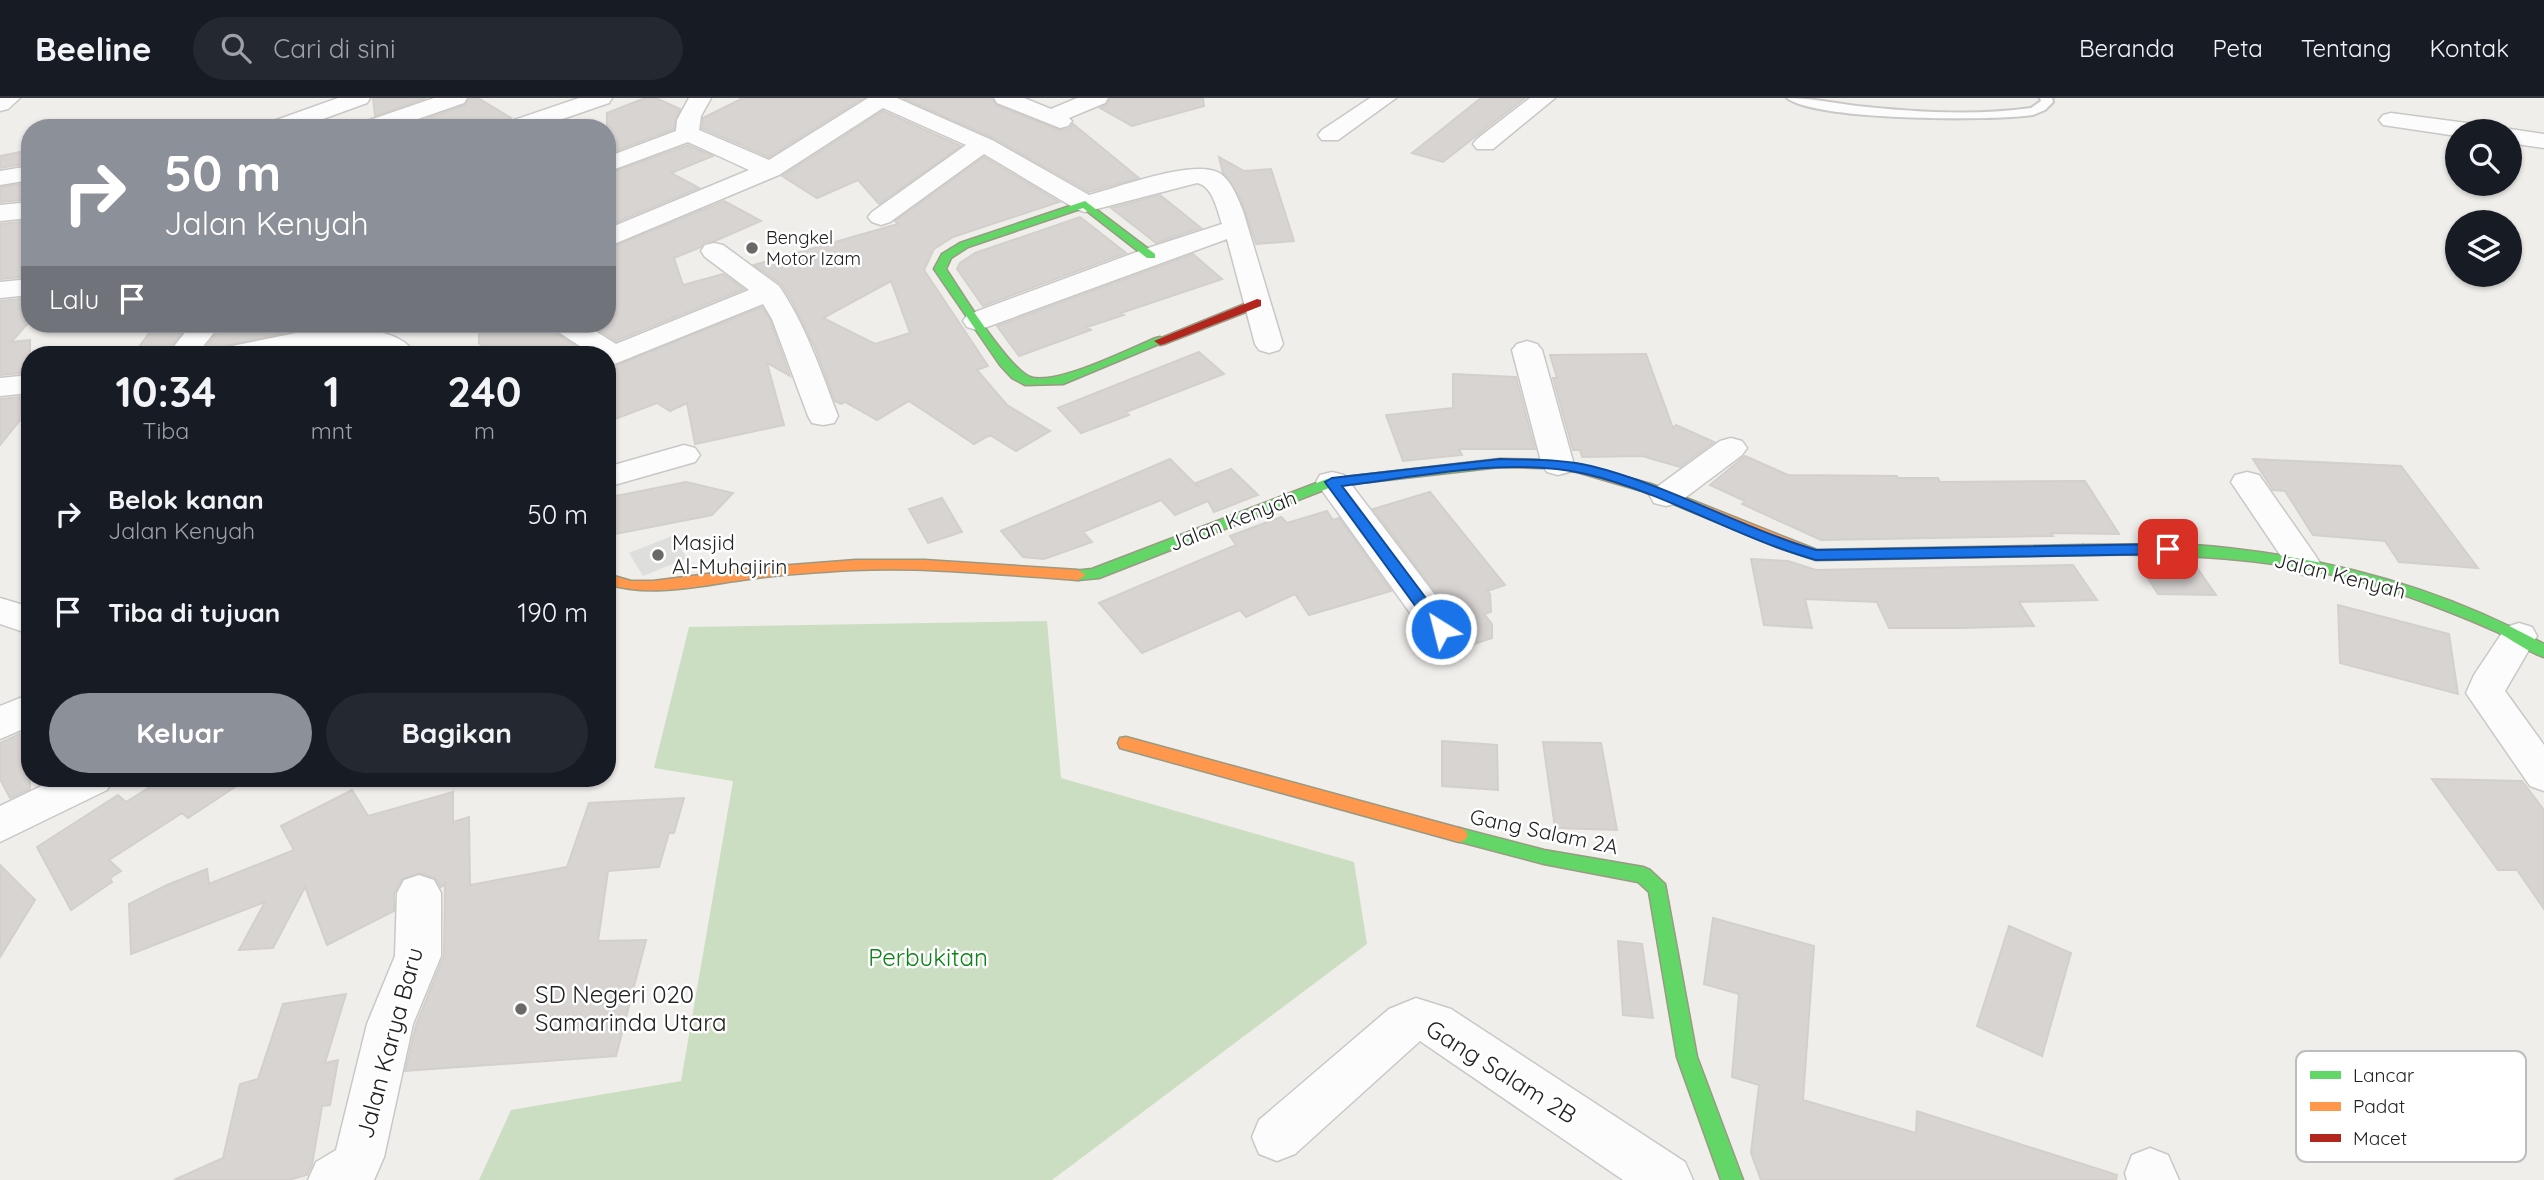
<!DOCTYPE html>
<html lang="id">
<style>
:root{--surface:#171b24;--page:#242831;--text:#f1f3f6;--muted:#9ea1a6;--line:#363941;--accent:#8c9099}
body{margin:0;font-family:Quicksand,sans-serif;background:var(--page);color:var(--text);height:100vh;display:flex;flex-direction:column;font-size:26px;white-space:nowrap}
*{box-sizing:border-box;margin:0}
p{font-size:23px;color:var(--muted)}
.icon{flex:none;width:38px;height:38px;fill:none;stroke:currentColor;stroke-width:2;stroke-linecap:round;stroke-linejoin:round}
.map{position:relative;flex:1;overflow:hidden}
.panel{position:absolute;left:21px;top:248px;width:595px;height:441px;display:flex;flex-direction:column;background:var(--surface);border-radius:28px;box-shadow:0 2px 5px #0004}
.panel>*{flex:none}
.hud{position:absolute;left:21px;top:21px;width:595px;height:214px;border-radius:28px;box-shadow:0 2px 5px #0004;background:#8c9099;color:#fff;overflow:hidden}
.buttons{position:absolute;left:2445px;top:21px;display:grid;gap:14px}
.buttons a{display:grid;place-items:center;width:77px;height:77px;border-radius:50%;background:var(--surface);box-shadow:0 2px 5px #0004;font-size:35px}
.pin{position:absolute;display:grid;place-items:center;width:60px;height:60px;color:#fff;margin:-30px;border-radius:14px;box-shadow:0 4px 10px #0006}
.me{position:absolute;width:77px;margin:-38px;rotate:324deg;stroke-linejoin:round;filter:drop-shadow(0 0 5px #0008)}
.turn{display:flex;align-items:center;gap:24px;height:147px;padding:0 28px;font-size:32px}
.turn .icon{width:91px;height:91px;stroke-width:2.5}
.turn b{display:block;font-size:49px;line-height:60px}
.then{display:flex;align-items:center;height:66px;padding:0 28px;background:#0003;gap:14px;font-size:26px}
.eta{display:flex;justify-content:space-evenly;align-items:center;height:119px;text-align:center}
.eta b{font-size:42px;font-weight:700;line-height:49px}
.action{display:flex;gap:14px;margin-top:auto;padding:14px 28px}
.action a{flex:1;height:80px;border-radius:42px;background:var(--accent);color:#fff;font-size:28px;font-weight:700;line-height:80px;text-align:center}
.action a+a{background:var(--page);color:var(--text)}
ul{padding:0;list-style:none}
li{display:flex;align-items:center;gap:21px;height:98px;padding:0 28px}
li div{flex:1}
li b{display:block;font-size:26px}
li em{font-style:normal}
header{display:flex;align-items:center;gap:42px;box-sizing:border-box;height:98px;padding:0 35px;background:var(--surface);border-bottom:2px solid var(--line)}
header strong{font-size:33px}
nav{display:flex;gap:38px;margin-inline-start:auto;font-size:24px}
.search{width:490px;height:63px;background:var(--page);display:flex;align-items:center;gap:18px;box-sizing:border-box;padding:0 24px;border-radius:38px;color:var(--muted);font-size:26px}
.map>svg:first-child{display:block}
.religious{fill:#dededc}
.forest{fill:#cbdec1}
.building{fill:#d7d4d2;stroke:#d3d0cc;stroke-width:2;fill-rule:evenodd}
.lines{fill:none;stroke-linecap:round;stroke-linejoin:round}
.lane-casing{stroke:#c9c8c7;stroke-width:4}
.street-casing{stroke:#c9c8c7;stroke-width:3}
.fast-casing{stroke:#999a82;stroke-width:3}
.slow-casing{stroke:#999a82;stroke-width:3}
.jam-casing{stroke:#999a82;stroke-width:3}
.lane{fill:#fdfcfc;fill-rule:evenodd}
.street{fill:#fdfcfc;fill-rule:evenodd}
.fast{fill:#63d668;fill-rule:evenodd}
.slow{fill:#ff974d;fill-rule:evenodd}
.jam{fill:#b3261e;fill-rule:evenodd}
.route{fill:#1a73e8;stroke:#114b97;stroke-width:2}
.poi-dot{fill:#6a6968;stroke:#fff;stroke-width:2.5}
.labels{text-anchor:middle;stroke-width:5;stroke-linejoin:round;paint-order:stroke}
.far-poi-label{font-size:18px;fill:#222;stroke:#fff;text-anchor:start}
.street-label{font-size:21px;fill:#222;stroke:#fff}
.poi-label{font-size:21px;fill:#222;stroke:#fff;text-anchor:start}
.near-park-label{font-size:24px;fill:#0c8416;stroke:#fff}
.near-poi-label{font-size:24px;fill:#222;stroke:#fff;text-anchor:start}
.near-street-label{font-size:24px;fill:#222;stroke:#fff}
.key{fill:#fff;stroke:#bdbdbd;stroke-width:2}
.key-label{font-size:19px;fill:#222}
</style>
<header>
<strong>Beeline</strong>
<div class="search"><svg class="icon" aria-label="search" viewBox="0 0 24 24"><circle cx="10" cy="10" r="6"/><path d="M15 15l6 6"/></svg>Cari di sini</div>
<nav><a>Beranda</a><a>Peta</a><a>Tentang</a><a>Kontak</a></nav>
</header>
<div class="map">
<svg width="2544" height="1082" viewBox="0 0 2544 1082">
<rect width="100%" height="100%" fill="#f0eeeb"/>
<!-- religious -->
<path class="religious" d="M672 438 687 460 643 478 629 455Z"/>
<!-- forest -->
<path class="forest" d="M1047 523 1061 680 1354 764 1367 846 1052 1082H479L511 1012 681 983 733 683 654 670 689 529Z"/>
<!-- building -->
<path class="building" d="M373 0H426L375 18Z
M470 0H478L511 20 503 24 500 30H401L465 7Z
M645 0H656L680 11 674 31 607 56V15Z
M743 0H863L769 59 702 30 703 20Z
M903 0H991L996 7 1059 32 1069 31 1073 26 1139 80 1089 94 995 41Z
M1111 0H1203L1204 8 1132 28 1100 10 1107 6Z
M1481 0H1525L1443 64 1412 55Z
M883 13 961 48 879 106 858 82 817 100 782 78Z
M688 47 713 58 671 75 699 90 607 128V76Z
M30 52V65L0 70V58Z
M984 59 1059 104 953 139 934 151 924 172 988 268 977 272 1007 307 1050 333 1016 353 990 337 974 346 909 303 877 322 845 304 841 306 835 303 815 250 791 202 781 186 754 167 898 126 895 123ZM891 183 910 235 875 246 823 220Z
M1219 59 1244 73 1271 71 1294 143 1256 146 1241 102 1223 75Z
M30 85V101L0 104V89Z
M1160 97 1201 130 1156 145 1111 110Z
M724 103 761 123 715 143 704 144 701 149 674 160 683 187 723 176 744 191 616 243 589 226H607V151Z
M1080 119 1126 155 983 208 957 171 960 165 975 155Z
M30 123V178L0 181V126Z
M1193 156 1222 181 1121 215 1124 217 1087 229 1091 232 1019 258 997 228Z
M30 200V223L11 244 30 242V274L0 277V203Z
M762 209 770 222 790 278 767 265 784 327 695 346 687 305 670 313 657 305 607 324V271Z
M156 226H189L164 257H133Z
M224 226H283L284 235 203 253Z
M493 226H548L554 234 590 257H491L479 245V231Z
M1199 254 1224 276 1126 314 1129 317 1081 335 1058 310Z
M1646 256 1673 330 1676 327 1714 344 1680 369 1642 358 1582 359 1580 352H1573L1553 280H1557L1550 257Z
M1453 276 1516 279 1535 351H1459L1462 357 1403 363 1386 317 1453 310Z
M30 298V310L0 347V301Z
M1745 358 1788 377 1897 378 1898 380H1938L1940 384 2085 383 2119 436 2051 435 2053 438 1821 442 1742 406 1745 403 1710 387Z
M1170 361 1199 390 1196 385 1231 371 1258 397 1214 414 1208 403 1175 417 1161 402 1083 434 1092 444 1044 461 1023 459 1001 433Z
M2253 361 2401 368 2478 470 2399 464 2385 443 2313 437 2285 393 2273 392Z
M686 384 733 395 712 417 610 437V399Z
M1430 394 1505 487 1487 493 1490 496 1491 514 1484 516 1492 526V540L1462 550 1456 542 1461 532 1456 521 1373 411Z
M942 400 962 434 928 445 909 411Z
M1327 413 1333 422 1339 420 1391 493 1309 517 1295 496 1246 519 1240 512 1142 555 1099 505 1236 447 1230 438 1281 419 1287 425Z
M1751 461 1788 463 1816 472 2073 467 2097 502 2019 504 2034 528 1962 530H1889L1877 504 1805 501 1812 530 1764 527Z
M2139 466 2195 467 2216 497 2158 496Z
M2338 507 2449 536 2458 596 2340 565Z
M30 631V691L10 700 0 681V645Z
M1442 643 1497 647 1498 692 1442 688Z
M1543 644 1601 645 1617 732 1555 730Z
M163 681H247L188 720 182 715 109 762 121 773 110 780 112 784 71 812 37 749 118 697 126 704Z
M2432 681 2522 683 2544 712V811L2517 772H2498Z
M352 692 368 718 453 694V724L469 719 470 787 567 769 589 705 684 700 674 735H669L659 769 608 773 598 843 646 842 616 958 405 973 416 927 444 858 445 786 441 789 435 780 420 775 402 781 394 795V813L327 847 305 789 273 850 239 852 265 804 131 856 129 806 167 787 207 771 209 786 294 752 281 728Z
M0 767 35 802 0 859Z
M1713 820 1814 848 1803 1002 1916 1035 1917 1013 2117 1077 2116 1082H1761L1751 1055 1759 987 1732 979 1739 896 1704 886Z
M2009 828 2071 855 2042 958 1977 928Z
M1618 843 1642 846 1653 920 1623 917Z
M346 896 325 965 338 962 330 1007 322 1008 312 1067 307 1077 288 1082H174L223 1060 240 986 258 981 283 906Z"/>
<g class="lines">
<!-- lane casing -->
<g class="lane-casing">
<path id="lane" d="M1787 0C1811 0 1834 5 1857 8 1914 14 1974 18 2031 10L2041 3 2040 0H2052L2053 4 2045 12 2033 17C1991 23 1817 23 1787 0Z"/>
</g>
<!-- street casing -->
<g class="street-casing">
<path id="street" d="M0 0H20L8 11 0 13Z
M338 0H370L367 5 298 30H265L268 25Z
M434 0H467L464 5 392 30H358L361 25Z
M579 0H612L609 5 536 30H502L505 25Z
M689 0H711L701 18 699 32 769 62 868 0H897L994 43 1089 97C1117 90 1196 59 1221 76 1232 84 1238 101 1243 113L1283 246 1279 252 1269 255 1259 252 1255 246 1227 141 987 229 977 232 967 229 963 223 967 217 1142 152 1222 126C1217 112 1213 88 1197 85L1085 114 1076 111 984 56 890 124 881 127 872 124 868 119 872 114 966 47 883 10 779 77 607 149V131L749 72 688 44 607 74V59L676 33 677 22Z
M994 0H1024L1051 11 1077 0H1108L1105 5 1069 20 1072 23 1068 28 1060 30 997 5Z
M1370 0H1396L1338 42H1322L1318 37 1322 32Z
M1530 0H1555L1493 51H1477L1473 46 1477 41Z
M2391 15 2474 26 2482 28 2486 33H2457V38L2383 27 2379 22 2383 17Z
M2510 31 2544 36V50L2510 45V33H2502Z
M30 68V82L0 87V73Z
M30 104V120L0 123V107Z
M714 145 723 147 779 188C806 228 821 273 838 318L834 325 823 327 812 325 808 318 772 221 763 206 607 269V257H594L555 232 551 226H584L616 246 749 192 705 159 701 153 705 147Z
M30 181V197L0 200V184Z
M192 226H221L196 257H167Z
M347 230C373 232 401 234 417 257H384L367 249 347 248 273 257H217L222 251 232 248 296 235Z
M1527 243 1537 246 1542 252 1574 367 1569 374 1558 377 1547 374 1542 367 1512 252 1517 246Z
M30 277V295L0 298V280Z
M1731 340 1742 343 1747 350 1742 357 1678 405 1666 408 1654 405 1650 398 1654 391 1720 343Z
M684 347 695 350 700 357 695 364 607 389V369Z
M1332 374 1344 377 1454 522 1459 531 1454 540 1441 544 1428 540 1316 384 1320 377Z
M2247 374 2259 377 2315 457 2320 465 2315 473 2303 477 2291 473 2231 384 2235 377Z
M0 500 30 509V536L0 526Z
M2519 525 2532 529 2537 538 2505 593 2544 647V693L2530 688 2466 595 2474 577 2506 529Z
M30 596V628L0 641V608Z
M56 681H113L107 692 0 744V708Z
M419 777 434 782 441 795V858L413 926 384 1059 374 1082H308L316 1064 336 1052 367 926 395 858 397 795 404 782Z
M1416 900 1451 911 1685 1064 1693 1082H1623L1420 943 1295 1056 1277 1063 1259 1056 1252 1039 1259 1022 1389 911Z
M2150 1050 2168 1057 2179 1082H2127L2125 1075 2132 1057Z"/>
</g>
<!-- fast casing -->
<g class="fast-casing">
<path id="fast" d="M1085 103 1155 156V160H1147L1083 110 968 149 951 160 946 171C960 192 1011 276 1033 280 1062 285 1127 252 1156 240L1160 239 1166 243 1063 286 1025 287 1012 280 1000 267 934 171 942 156 960 145Z
M1500 361 1542 362 1549 366 1542 370 1500 369 1334 388 1099 480 1078 482 1070 477 1073 473 1092 471 1327 381Z
M2180 446C2307 454 2432 485 2544 546V559C2527 554 2513 542 2497 534 2471 522 2445 512 2418 502 2311 462 2196 454 2083 457L2076 452 2083 447Z
M1459 730 1544 752 1643 769 1650 772 1665 786 1697 959 1743 1082H1721L1677 959 1649 794 1638 784 1544 766 1453 742 1450 737 1453 732Z"/>
</g>
<!-- slow casing -->
<g class="slow-casing">
<path id="slow" d="M1542 362 1577 366 1651 386 1817 452 2083 447 2090 452 2083 457 1816 462 1777 449 1642 393 1577 374 1537 369 1535 366 1537 363Z
M856 462H924L1078 472 1086 477 1078 482C1004 477 929 469 855 472 820 474 784 476 749 481 702 487 653 500 607 486V476L631 483H653L754 470Z
M1126 639 1459 730 1465 732 1468 737 1465 742 1459 744 1120 650 1118 645 1120 640Z"/>
</g>
<!-- jam casing -->
<g class="jam-casing">
<path id="jam" d="M1257 201 1261 202V208L1164 246 1160 247 1154 243Z"/>
</g>
<!-- lane -->
<use href="#lane" class="lane"/>
<!-- street -->
<use href="#street" class="street"/>
<!-- fast -->
<use href="#fast" class="fast"/>
<!-- slow -->
<use href="#slow" class="slow"/>
<!-- jam -->
<use href="#jam" class="jam"/>
</g>
<!-- route -->
<path class="route" d="M1500 361C1530 362 1561 361 1591 368 1669 387 1739 429 1816 452L2168 446 2175 451 2168 456 1816 462C1737 440 1666 395 1586 376 1510 358 1418 379 1342 388L1449 531 1441 537 1435 535 1325 384 1332 380Z"/>
<!-- markers -->
<g class="poi-dot">
<circle cx="752" cy="150" r="7"/>
<circle cx="658" cy="457" r="7"/>
<circle cx="521" cy="911" r="7"/>
</g>
<g class="labels">
<!-- far-poi labels -->
<g class="far-poi-label">
<text x="766" y="146">Bengkel<tspan x="766" dy="21">Motor Izam</tspan></text>
</g>
<!-- street labels -->
<g class="street-label">
<text transform="translate(1233 423) rotate(-21)" y="7">Jalan Kenyah</text>
<text transform="translate(2340 478) rotate(14)" y="7">Jalan Kenyah</text>
<text transform="translate(1544 734) rotate(12)" y="7">Gang Salam 2A</text>
</g>
<!-- poi labels -->
<g class="poi-label">
<text x="672" y="452">Masjid<tspan x="672" dy="24">Al-Muhajirin</tspan></text>
</g>
<!-- near-park labels -->
<g class="near-park-label">
<text x="928" y="868">Perbukitan</text>
</g>
<!-- near-poi labels -->
<g class="near-poi-label">
<text x="535" y="905">SD Negeri 020<tspan x="535" dy="28">Samarinda Utara</tspan></text>
</g>
<!-- near-street labels -->
<g class="near-street-label">
<text transform="translate(390 945) rotate(-75)" y="8">Jalan Karya Baru</text>
<text transform="translate(1501 974) rotate(32)" y="8">Gang Salam 2B</text>
</g>
</g>
<!-- legend -->
<rect x="2296" y="953" width="230" height="111" rx="10" class="key"/>
<rect x="2310" y="973" width="31" height="8" fill="#63d668"/>
<rect x="2310" y="1004" width="31" height="9" fill="#ff974d"/>
<rect x="2310" y="1036" width="31" height="8" fill="#b3261e"/>
<g class="key-label">
<text x="2353" y="984">Lancar</text>
<text x="2353" y="1015">Padat</text>
<text x="2353" y="1047">Macet</text>
</g>
</svg>
<div class="buttons">
<a><svg class="icon" aria-label="search" viewBox="0 0 24 24"><circle cx="10" cy="10" r="6"/><path d="M15 15l6 6"/></svg></a>
<a><svg class="icon" aria-label="layers" viewBox="0 0 24 24"><path d="M12 4l9 5-9 5-9-5zM3 14l9 5 9-5"/></svg></a>
</div>
<div class="pin" style="left:2168px;top:451px;background:#d93025"><svg class="icon" aria-label="arrive" viewBox="0 0 24 24"><path d="M6 21V4h12l-3 4 3 4H6"/></svg></div>
<svg class="me" style="left:1441px;top:531px" viewBox="-20 -20 40 40"><circle r="17" fill="#1a73e8" stroke="#fff" stroke-width="3"/><path d="M0-11L8 9 0 5-8 9z" fill="#fff"/></svg>
<div class="hud">
<div class="turn"><svg class="icon" aria-label="right" viewBox="0 0 24 24"><path d="M7 20v-9h11M14 6l5 5-5 5"/></svg><div><b>50 m</b>Jalan Kenyah</div></div>
<div class="then">Lalu<svg class="icon" aria-label="arrive" viewBox="0 0 24 24"><path d="M6 21V4h12l-3 4 3 4H6"/></svg></div>
</div>
<section class="panel">
<div class="eta">
<div><b>10:34</b><p>Tiba</p></div>
<div><b>1</b><p>mnt</p></div>
<div><b>240</b><p>m</p></div>
</div>
<ul>
<li><svg class="icon" aria-label="right" viewBox="0 0 24 24"><path d="M7 20v-9h11M14 6l5 5-5 5"/></svg><div><b>Belok kanan</b><p>Jalan Kenyah</p></div><em>50 m</em></li>
<li><svg class="icon" aria-label="arrive" viewBox="0 0 24 24"><path d="M6 21V4h12l-3 4 3 4H6"/></svg><div><b>Tiba di tujuan</b></div><em>190 m</em></li>
</ul>
<div class="action"><a>Keluar</a><a>Bagikan</a></div>
</section>
</div>
